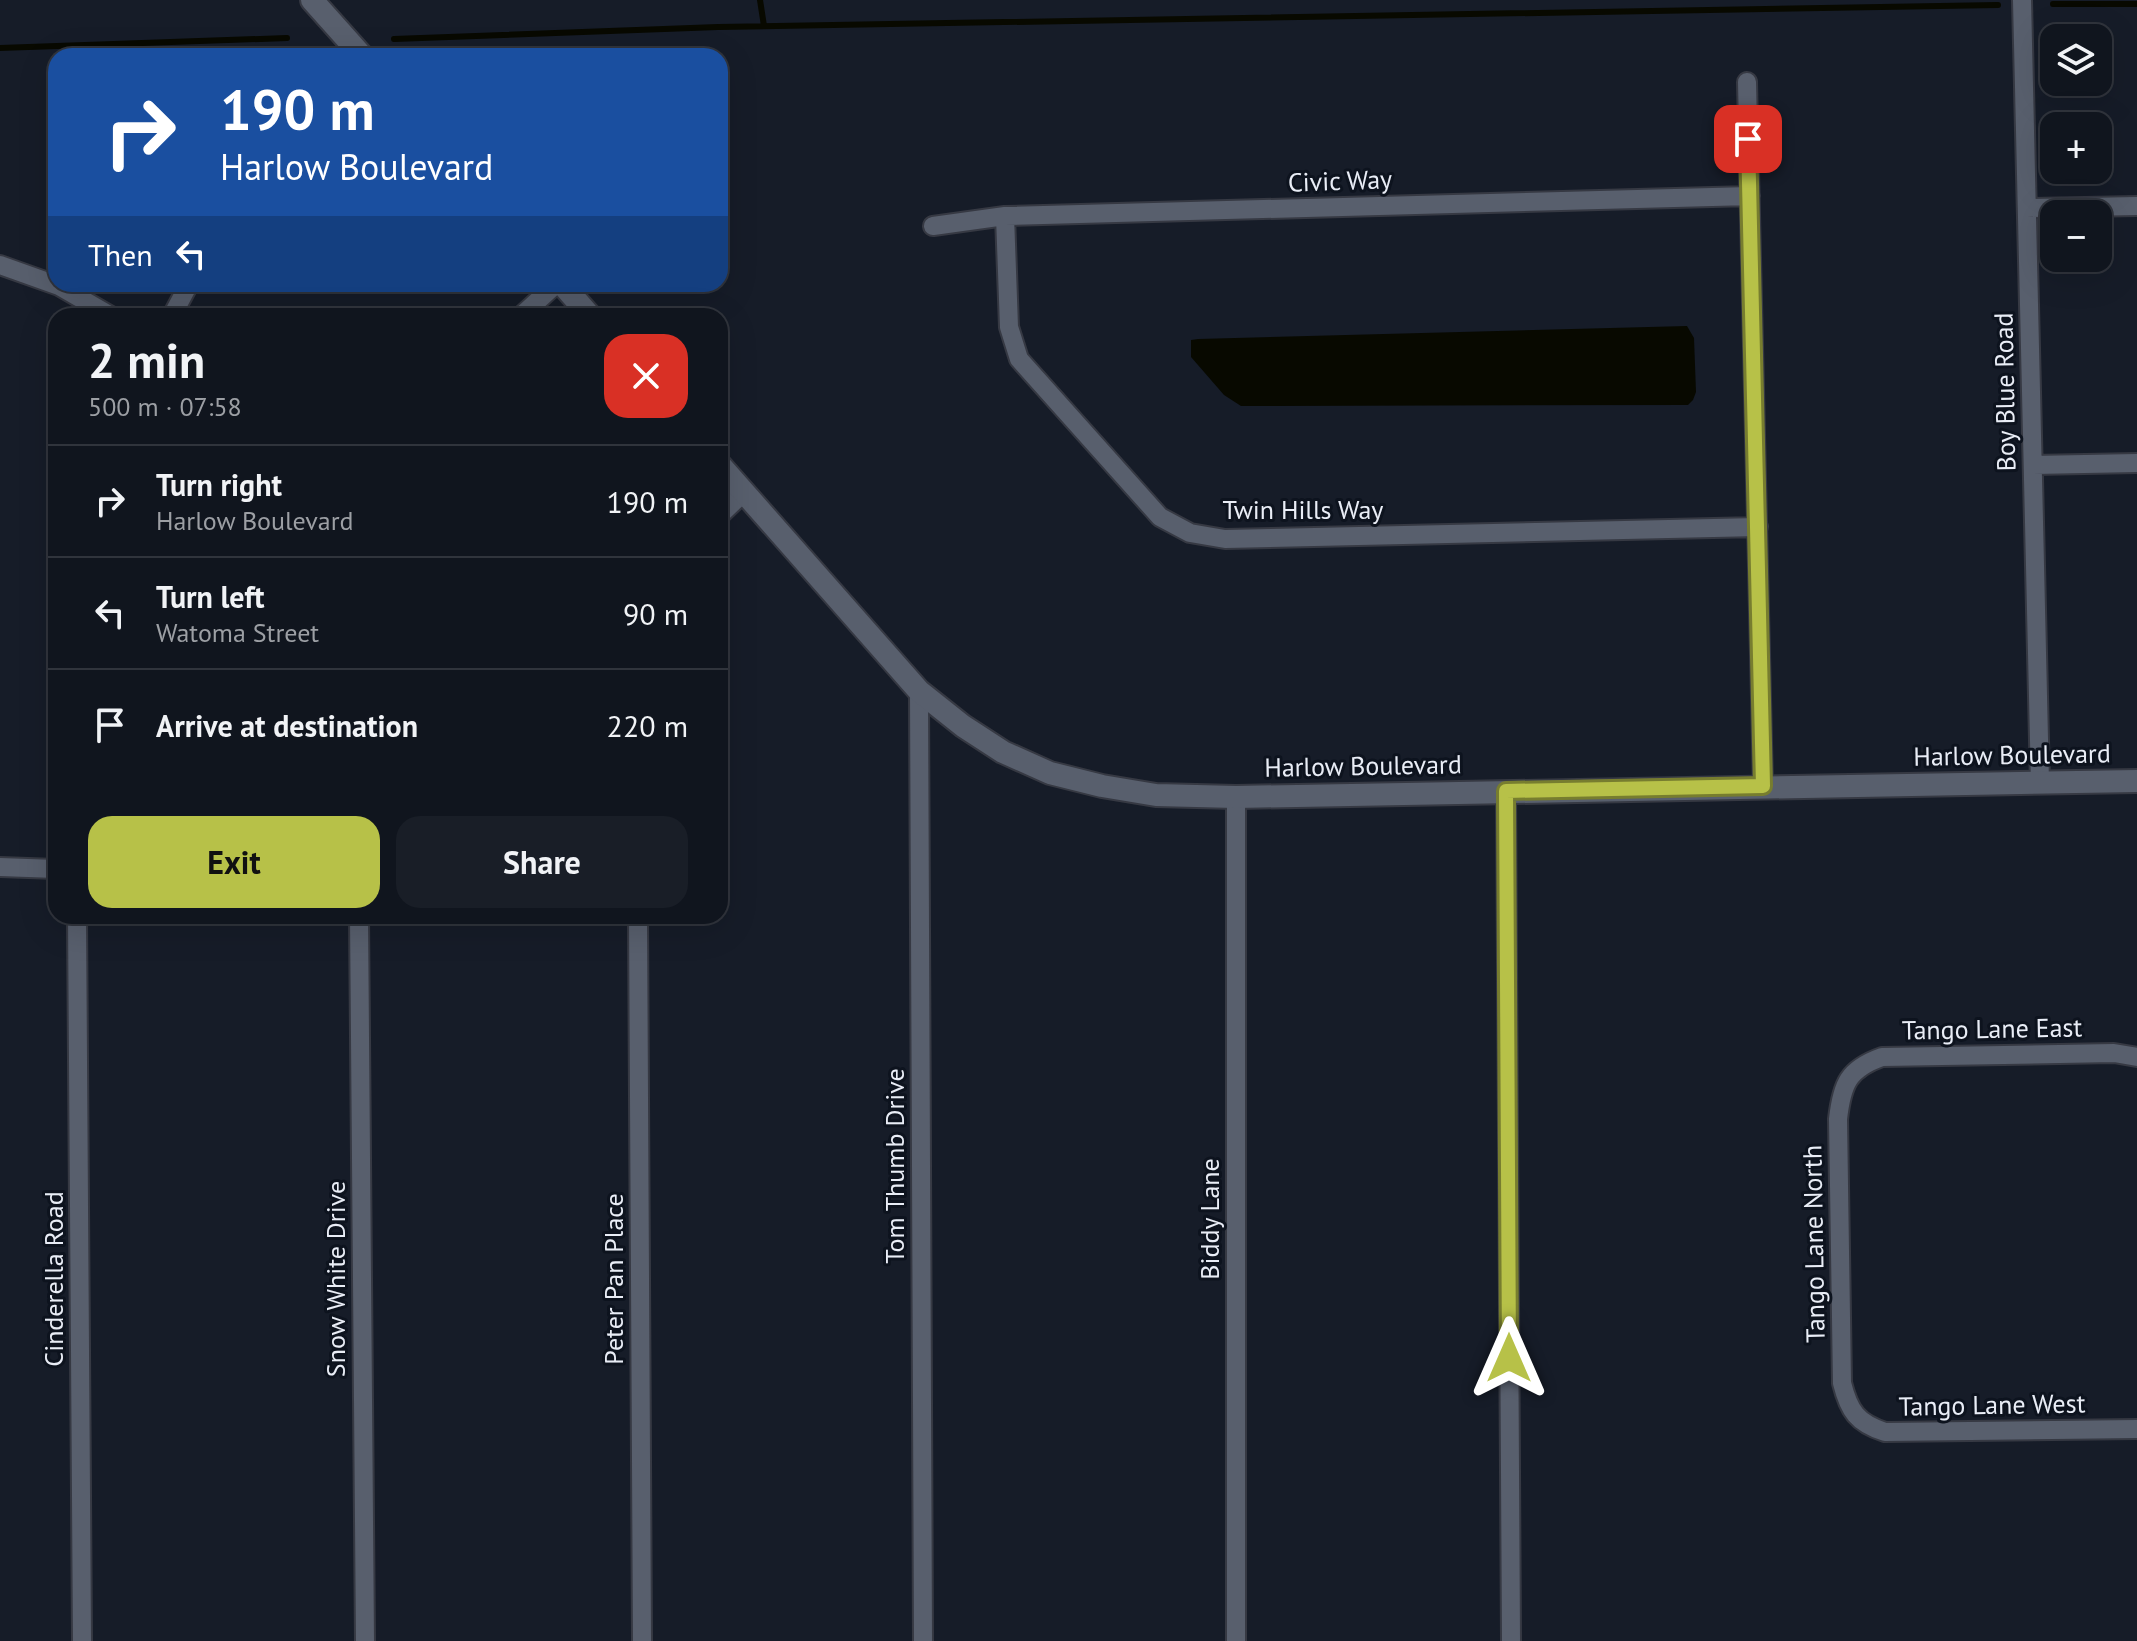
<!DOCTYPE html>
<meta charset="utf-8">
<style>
:root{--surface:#10151e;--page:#191e27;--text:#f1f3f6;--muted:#9c9fa4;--line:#30343c;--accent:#b7c148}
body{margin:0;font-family:"PT Sans",sans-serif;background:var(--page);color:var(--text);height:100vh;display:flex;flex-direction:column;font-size:30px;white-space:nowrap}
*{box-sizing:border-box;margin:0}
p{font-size:26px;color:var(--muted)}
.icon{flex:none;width:44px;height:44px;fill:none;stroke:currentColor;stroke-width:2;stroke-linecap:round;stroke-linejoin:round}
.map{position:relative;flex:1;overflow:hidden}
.details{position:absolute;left:48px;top:308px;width:680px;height:616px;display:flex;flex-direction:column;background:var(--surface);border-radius:24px;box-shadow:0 8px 32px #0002,0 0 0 2px var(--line)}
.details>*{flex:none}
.hud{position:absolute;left:48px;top:48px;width:680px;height:244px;border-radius:24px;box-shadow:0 8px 32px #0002,0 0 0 2px var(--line);background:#1a4fa0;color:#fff;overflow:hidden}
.controls{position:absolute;left:2040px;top:24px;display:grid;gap:16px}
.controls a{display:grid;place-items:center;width:72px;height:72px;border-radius:16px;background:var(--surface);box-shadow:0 8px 32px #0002,0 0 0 2px var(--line);font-size:40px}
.pin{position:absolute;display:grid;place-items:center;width:68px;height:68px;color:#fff;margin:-34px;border-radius:16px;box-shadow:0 4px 12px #0006}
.me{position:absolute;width:88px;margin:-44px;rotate:0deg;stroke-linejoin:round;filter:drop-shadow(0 0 6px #0008)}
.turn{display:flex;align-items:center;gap:28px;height:168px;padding:0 40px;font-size:36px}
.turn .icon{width:104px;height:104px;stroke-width:2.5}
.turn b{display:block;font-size:56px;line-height:68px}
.then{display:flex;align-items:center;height:76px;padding:0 40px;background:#0003;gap:16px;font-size:30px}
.round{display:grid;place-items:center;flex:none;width:84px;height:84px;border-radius:24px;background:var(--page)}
.headline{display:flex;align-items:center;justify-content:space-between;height:136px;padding:0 40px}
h1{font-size:48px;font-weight:600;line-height:60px}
.button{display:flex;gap:16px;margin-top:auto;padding:16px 40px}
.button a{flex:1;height:92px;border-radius:24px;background:var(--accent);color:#111;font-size:32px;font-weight:600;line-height:92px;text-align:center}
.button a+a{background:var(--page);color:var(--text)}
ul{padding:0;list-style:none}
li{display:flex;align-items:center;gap:24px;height:112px;padding:0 40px;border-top:2px solid var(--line)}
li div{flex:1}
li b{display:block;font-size:30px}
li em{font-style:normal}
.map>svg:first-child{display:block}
.water{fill:#080900}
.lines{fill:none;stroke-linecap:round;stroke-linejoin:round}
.stream{stroke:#080900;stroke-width:6}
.minor-casing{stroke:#363943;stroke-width:22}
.tertiary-casing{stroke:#363943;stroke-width:26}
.minor{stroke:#585f6d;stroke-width:18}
.tertiary{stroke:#585f6d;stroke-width:22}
.route-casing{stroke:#777d2f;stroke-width:20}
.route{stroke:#b7c148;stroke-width:14}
.labels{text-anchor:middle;stroke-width:6;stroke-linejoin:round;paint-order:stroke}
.street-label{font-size:26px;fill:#e9edf6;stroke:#0d131e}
</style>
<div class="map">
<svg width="2137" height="1641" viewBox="0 0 2137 1641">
<rect width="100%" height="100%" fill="#161c28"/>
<!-- water -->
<path class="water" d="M1687 326 1694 338 1696 392 1693 400 1688 405 1241 406 1224 395 1191 357V340L1198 339Z"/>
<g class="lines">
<!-- stream -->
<path class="stream" d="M760 0 764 26
M2053 4H2137
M394 39 718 27 1998 5
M0 48 287 38"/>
<!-- minor casing -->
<g class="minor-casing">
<path id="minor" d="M2022 0 2040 783
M1747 82 1763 786
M2027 208 2137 206
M1005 216 1009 327 1019 359 1160 517 1190 533 1225 539 1758 527
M933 226 1005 216 1750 196
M0 265 59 286 111 316
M172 316 189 284
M521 316 556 284
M2033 465 2137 463
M720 515 744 492
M919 691 923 1641
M1506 791 1511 1641
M1236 797V1641
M0 867 56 869
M77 916 82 1641
M359 916 365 1641
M638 916 642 1641
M2137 1057 2114 1053 1882 1057C1848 1069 1842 1084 1838 1119L1842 1383C1849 1411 1857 1423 1885 1432L2137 1429"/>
</g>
<!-- tertiary casing -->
<g class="tertiary-casing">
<path id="tertiary" d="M312 0 362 56
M562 284 590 316
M720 465 919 691 963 726 1003 752 1050 773 1102 786 1156 795 1236 797 2137 781"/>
</g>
<!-- minor -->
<use href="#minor" class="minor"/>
<!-- tertiary -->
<use href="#tertiary" class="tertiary"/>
</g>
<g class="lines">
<!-- route casing -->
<g class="route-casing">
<path id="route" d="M1509 1358 1506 791 1763 786 1748 139"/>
</g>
<!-- route -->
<use href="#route" class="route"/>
</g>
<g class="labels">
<!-- street labels -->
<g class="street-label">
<text transform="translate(1340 181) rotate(-2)" y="9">Civic Way</text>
<text transform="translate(2005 392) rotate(-91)" y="9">Boy Blue Road</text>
<text x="1303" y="519">Twin Hills Way</text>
<text transform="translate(2012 755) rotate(-1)" y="9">Harlow Boulevard</text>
<text transform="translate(1363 766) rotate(-1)" y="9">Harlow Boulevard</text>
<text transform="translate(1992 1029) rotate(-1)" y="9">Tango Lane East</text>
<text transform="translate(895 1166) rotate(-90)" y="9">Tom Thumb Drive</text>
<text transform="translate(1210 1219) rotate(-90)" y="9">Biddy Lane</text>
<text transform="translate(1814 1244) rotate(-91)" y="9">Tango Lane North</text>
<text transform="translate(54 1279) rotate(-90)" y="9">Cinderella Road</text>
<text transform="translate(336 1279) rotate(-90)" y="9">Snow White Drive</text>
<text transform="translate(614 1279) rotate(-90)" y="9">Peter Pan Place</text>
<text transform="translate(1992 1405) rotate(-1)" y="9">Tango Lane West</text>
</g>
</g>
</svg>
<div class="controls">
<a><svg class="icon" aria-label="layers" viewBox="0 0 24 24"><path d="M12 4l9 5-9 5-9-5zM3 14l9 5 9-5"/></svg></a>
<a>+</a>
<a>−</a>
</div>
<div class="pin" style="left:1748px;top:139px;background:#d93025"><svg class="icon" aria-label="arrive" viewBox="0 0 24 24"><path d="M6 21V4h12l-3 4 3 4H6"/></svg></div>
<svg class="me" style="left:1509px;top:1358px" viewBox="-20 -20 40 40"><path d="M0-17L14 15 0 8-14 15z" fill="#b7c148" stroke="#fff" stroke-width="4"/></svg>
<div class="hud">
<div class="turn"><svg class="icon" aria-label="right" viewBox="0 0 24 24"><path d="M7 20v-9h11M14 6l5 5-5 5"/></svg><div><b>190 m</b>Harlow Boulevard</div></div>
<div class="then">Then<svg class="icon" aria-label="left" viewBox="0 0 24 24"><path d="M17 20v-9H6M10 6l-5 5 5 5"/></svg></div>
</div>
<section class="details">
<div class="headline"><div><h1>2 min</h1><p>500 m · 07:58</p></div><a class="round" style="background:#d93025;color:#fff"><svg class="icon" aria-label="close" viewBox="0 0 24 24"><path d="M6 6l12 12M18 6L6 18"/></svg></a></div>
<ul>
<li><svg class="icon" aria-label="right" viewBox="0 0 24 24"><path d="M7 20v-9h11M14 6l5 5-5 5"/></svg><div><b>Turn right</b><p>Harlow Boulevard</p></div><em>190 m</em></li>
<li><svg class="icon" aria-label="left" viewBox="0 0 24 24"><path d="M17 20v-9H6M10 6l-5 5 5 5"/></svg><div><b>Turn left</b><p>Watoma Street</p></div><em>90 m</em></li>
<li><svg class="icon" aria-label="arrive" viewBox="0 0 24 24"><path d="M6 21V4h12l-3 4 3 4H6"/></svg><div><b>Arrive at destination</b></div><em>220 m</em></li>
</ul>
<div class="button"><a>Exit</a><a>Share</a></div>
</section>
</div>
